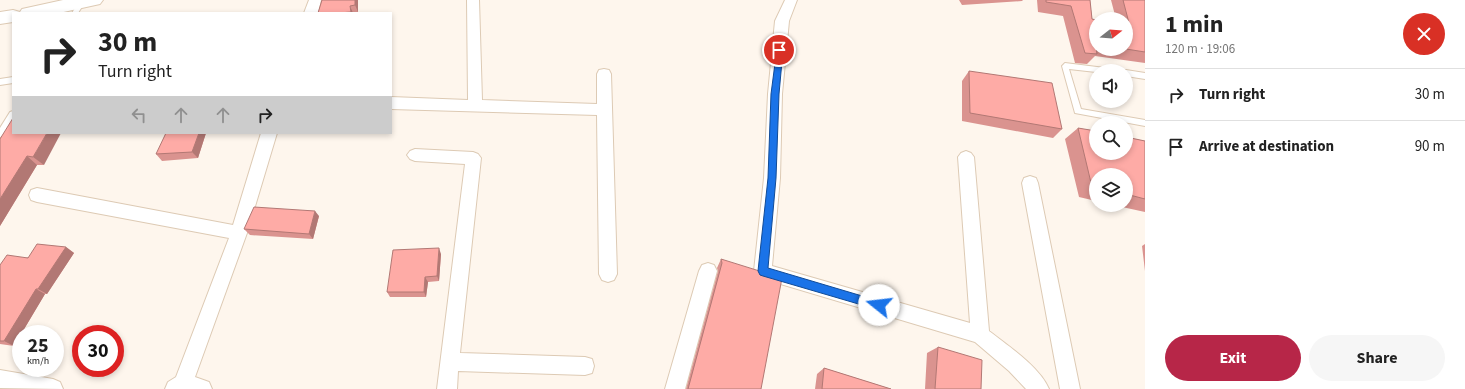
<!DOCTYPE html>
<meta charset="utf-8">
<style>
:root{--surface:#fff;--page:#f6f6f6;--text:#222;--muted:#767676;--line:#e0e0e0;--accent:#b72648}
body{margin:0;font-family:"Source Sans 3",sans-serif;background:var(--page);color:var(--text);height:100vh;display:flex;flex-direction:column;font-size:15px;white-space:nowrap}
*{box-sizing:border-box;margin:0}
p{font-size:13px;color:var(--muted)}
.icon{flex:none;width:22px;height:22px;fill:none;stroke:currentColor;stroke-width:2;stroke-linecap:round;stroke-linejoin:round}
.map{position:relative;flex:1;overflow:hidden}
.drawer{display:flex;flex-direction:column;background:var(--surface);width:320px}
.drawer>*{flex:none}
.hud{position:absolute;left:12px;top:12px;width:380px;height:122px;border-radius:0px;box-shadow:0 2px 6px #0003;background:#fff;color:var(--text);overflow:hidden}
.needle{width:26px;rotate:73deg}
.tools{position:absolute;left:1089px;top:12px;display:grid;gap:8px}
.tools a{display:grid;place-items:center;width:44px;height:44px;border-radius:50%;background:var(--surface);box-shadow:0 2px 6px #0003;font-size:20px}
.speed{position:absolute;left:12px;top:325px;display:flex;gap:8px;font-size:20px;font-weight:700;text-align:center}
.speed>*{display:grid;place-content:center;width:52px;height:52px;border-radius:50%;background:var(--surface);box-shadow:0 2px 6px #0003;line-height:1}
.speed small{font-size:10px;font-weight:400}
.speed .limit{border:6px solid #d22;background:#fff;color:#111}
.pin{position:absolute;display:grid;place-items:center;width:34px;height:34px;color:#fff;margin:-17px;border:2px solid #fff;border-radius:50%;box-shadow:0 1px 4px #0007}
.me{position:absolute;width:44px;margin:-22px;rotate:286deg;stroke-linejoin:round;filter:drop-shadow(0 0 3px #0008)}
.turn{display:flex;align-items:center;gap:14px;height:84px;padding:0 20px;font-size:18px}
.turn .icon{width:52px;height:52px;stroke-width:2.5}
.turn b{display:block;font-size:28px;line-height:34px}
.lanes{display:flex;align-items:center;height:38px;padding:0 20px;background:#0003;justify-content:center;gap:20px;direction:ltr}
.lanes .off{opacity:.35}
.round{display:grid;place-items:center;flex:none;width:42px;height:42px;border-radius:21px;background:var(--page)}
.head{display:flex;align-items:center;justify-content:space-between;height:68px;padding:0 20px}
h1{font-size:24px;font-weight:700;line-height:30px}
.action{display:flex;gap:8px;margin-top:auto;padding:8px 20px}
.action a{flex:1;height:46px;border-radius:24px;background:var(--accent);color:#fff;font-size:16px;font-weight:700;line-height:46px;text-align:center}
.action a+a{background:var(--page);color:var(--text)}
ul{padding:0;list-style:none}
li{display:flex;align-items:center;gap:12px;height:52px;padding:0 20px;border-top:1px solid var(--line)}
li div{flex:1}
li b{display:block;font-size:15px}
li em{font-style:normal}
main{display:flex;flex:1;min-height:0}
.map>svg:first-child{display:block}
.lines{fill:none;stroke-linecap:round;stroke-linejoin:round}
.lane-casing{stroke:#ddcab4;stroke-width:2}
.street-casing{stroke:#ddcab4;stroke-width:2}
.secondary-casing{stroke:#ddcab4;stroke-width:2}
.lane{fill:#fff;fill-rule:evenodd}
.street{fill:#fff;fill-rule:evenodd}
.secondary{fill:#fff;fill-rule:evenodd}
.wall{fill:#da938f}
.shaded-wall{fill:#b27874}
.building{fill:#feaba6;stroke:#b27874}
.route{fill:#1a73e8;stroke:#114b97}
</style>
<main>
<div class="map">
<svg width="1145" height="389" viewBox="0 0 1145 389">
<rect width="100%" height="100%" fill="#fef6ed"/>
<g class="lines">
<!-- lane casing -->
<g class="lane-casing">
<path id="lane" d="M80 0H83L85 2 78 13H72Z
M1065 63 1105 68 1109 71H1096V72L1069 69 1081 109 1145 120V126L1075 113 1062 66Z
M1126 70 1145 73V79L1126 76V71H1124Z
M13 77V83L0 85V79Z
M13 111V120L3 136 0 137V128L10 112Z"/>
</g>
<!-- street casing -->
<g class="street-casing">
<path id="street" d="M309 0H321L318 13H304Z
M467 0H479L482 100 597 104V74L599 70 604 69 609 70 611 74 617 274 614 280 608 282 602 280 599 274 597 115 391 109V97L468 100Z
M785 0H797L789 21 782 94 780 178 772 266 970 323 958 157 961 153 966 151 971 153 974 157 989 331C1007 345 1040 367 1049 389H1026L1009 371 975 342 757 277 754 271 764 178 768 94 775 21Z
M261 133H277L247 233 195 377 209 382 212 389H165L168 382 176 377 229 238 37 202 31 200 29 195 31 190 37 188 233 225Z
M415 149 473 152 478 154 481 158 460 353 585 357 592 359 594 366 592 373 585 375 458 371 457 389H437L465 164 415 161 410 159 407 155 410 151Z
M1030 176 1036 178 1038 183 1080 389H1060L1022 183 1024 178Z
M708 263 714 265 717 271 685 389H665L699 271 702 265Z
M0 370 53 379 60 382 63 389 0 388Z"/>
</g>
<!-- secondary casing -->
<g class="secondary-casing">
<path id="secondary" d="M63 0H103L100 4 59 13H13V22L0 24V12L13 10 20 12 22 9Z"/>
</g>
<!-- lane -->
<use href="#lane" class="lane"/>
<!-- street -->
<use href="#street" class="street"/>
<!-- secondary -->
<use href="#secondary" class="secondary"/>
</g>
<!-- wall -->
<path class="wall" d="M322 0H358V12L353 13H318Z
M959 0H1023L1022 1 962 5Z
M1037 0H1090L1092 19 1096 20V49H1126V19H1116L1111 0H1145V63L1095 56 1087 64 1075 63 1063 16 1038 12Z
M969 71 1062 129 1053 138 962 121V81Z
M13 118 44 165H37L0 226Z
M1078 128 1145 141V212L1113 205H1126V175H1096V201L1079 197 1065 139Z
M206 133 198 158 162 161 156 154Z
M319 216 313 239 250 235 244 229Z
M1145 244V271L1142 246Z
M66 247 74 253 47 294H45L14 346 0 344V265Z
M441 254 439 281 428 282 426 297H390L387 292Z
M721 259 761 389H686L718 271 717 268Z
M938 347 981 389H925L927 353Z
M824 368 891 389H815L817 374Z"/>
<!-- shaded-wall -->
<path class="shaded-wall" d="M355 0H358V12L355 5Z
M350 6 353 13H351V12Z
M47 133H61L44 165 33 157Z
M199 133H206L198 158 192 152Z
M27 156 37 165 0 226V199Z
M315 211 319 216 313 239 309 234Z
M66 247 74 253 47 294 38 289Z
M439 248 441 254 439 281 437 276Z
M425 277 428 282 426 297 424 292Z
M36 289 45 294 14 346 4 341Z"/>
<!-- building -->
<path class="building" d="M322 0H355V5L350 6 351 12 339 13H318Z
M1046 0H1090L1092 19 1096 20V45L1097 54 1085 53 1071 6 1046 2Z
M1123 0H1145V52L1126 49V23H1129Z
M969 71 1052 83 1062 129 970 113Z
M13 118V133H47L33 157 27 156 0 199V139Z
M1078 128 1096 131V153H1126V137L1145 141V199L1126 194V175H1096V188L1092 187Z
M166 133H199L192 152 156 154Z
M254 207 315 211 309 234 244 229Z
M37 244 66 247 38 289H36L4 341H0V265L7 255 28 258Z
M439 248 437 276 425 277 424 292H387L393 250Z
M721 259 782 278 761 389H688L722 263Z
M938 347 982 360 981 389H935Z
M824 368 891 389H822Z"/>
<!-- route -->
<path class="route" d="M777 48H782L783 50 779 94 776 178 768 268 879 301 882 302 884 305 882 309 879 310 763 276 760 275 758 271 768 178 771 94Z"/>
</svg>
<div class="tools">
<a><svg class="needle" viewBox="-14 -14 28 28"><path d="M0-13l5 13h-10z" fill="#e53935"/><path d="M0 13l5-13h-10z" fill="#767676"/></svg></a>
<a><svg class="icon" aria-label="sound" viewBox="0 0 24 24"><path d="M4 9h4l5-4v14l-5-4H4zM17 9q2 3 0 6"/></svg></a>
<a><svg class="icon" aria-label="search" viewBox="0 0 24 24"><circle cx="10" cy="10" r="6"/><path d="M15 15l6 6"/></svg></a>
<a><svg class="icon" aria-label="layers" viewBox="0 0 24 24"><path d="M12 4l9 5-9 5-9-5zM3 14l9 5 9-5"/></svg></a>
</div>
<div class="speed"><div>25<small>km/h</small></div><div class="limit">30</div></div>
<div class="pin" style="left:779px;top:50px;background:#d93025"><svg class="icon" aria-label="arrive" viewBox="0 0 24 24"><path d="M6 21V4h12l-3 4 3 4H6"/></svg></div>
<svg class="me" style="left:879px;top:305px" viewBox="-20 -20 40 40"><circle r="19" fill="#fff"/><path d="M0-13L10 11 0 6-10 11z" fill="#1a73e8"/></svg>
<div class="hud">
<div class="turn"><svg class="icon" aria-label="right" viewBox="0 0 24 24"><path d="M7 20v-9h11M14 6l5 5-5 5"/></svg><div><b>30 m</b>Turn right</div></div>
<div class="lanes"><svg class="icon off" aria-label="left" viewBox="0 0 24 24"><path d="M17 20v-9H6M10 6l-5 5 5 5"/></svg><svg class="icon off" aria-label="ahead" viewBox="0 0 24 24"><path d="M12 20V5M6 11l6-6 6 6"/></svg><svg class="icon off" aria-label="ahead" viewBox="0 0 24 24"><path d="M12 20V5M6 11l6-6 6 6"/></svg><svg class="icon" aria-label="right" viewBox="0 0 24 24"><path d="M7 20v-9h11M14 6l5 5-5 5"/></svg></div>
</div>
</div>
<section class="drawer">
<div class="head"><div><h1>1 min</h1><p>120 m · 19:06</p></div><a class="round" style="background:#d93025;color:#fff"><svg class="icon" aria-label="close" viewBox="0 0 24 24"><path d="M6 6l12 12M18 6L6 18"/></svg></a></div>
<ul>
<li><svg class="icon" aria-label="right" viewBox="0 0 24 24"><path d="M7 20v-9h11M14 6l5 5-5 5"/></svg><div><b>Turn right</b></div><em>30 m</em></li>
<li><svg class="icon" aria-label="arrive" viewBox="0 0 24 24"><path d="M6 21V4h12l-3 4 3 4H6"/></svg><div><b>Arrive at destination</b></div><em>90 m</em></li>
</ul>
<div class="action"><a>Exit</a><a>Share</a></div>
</section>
</main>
